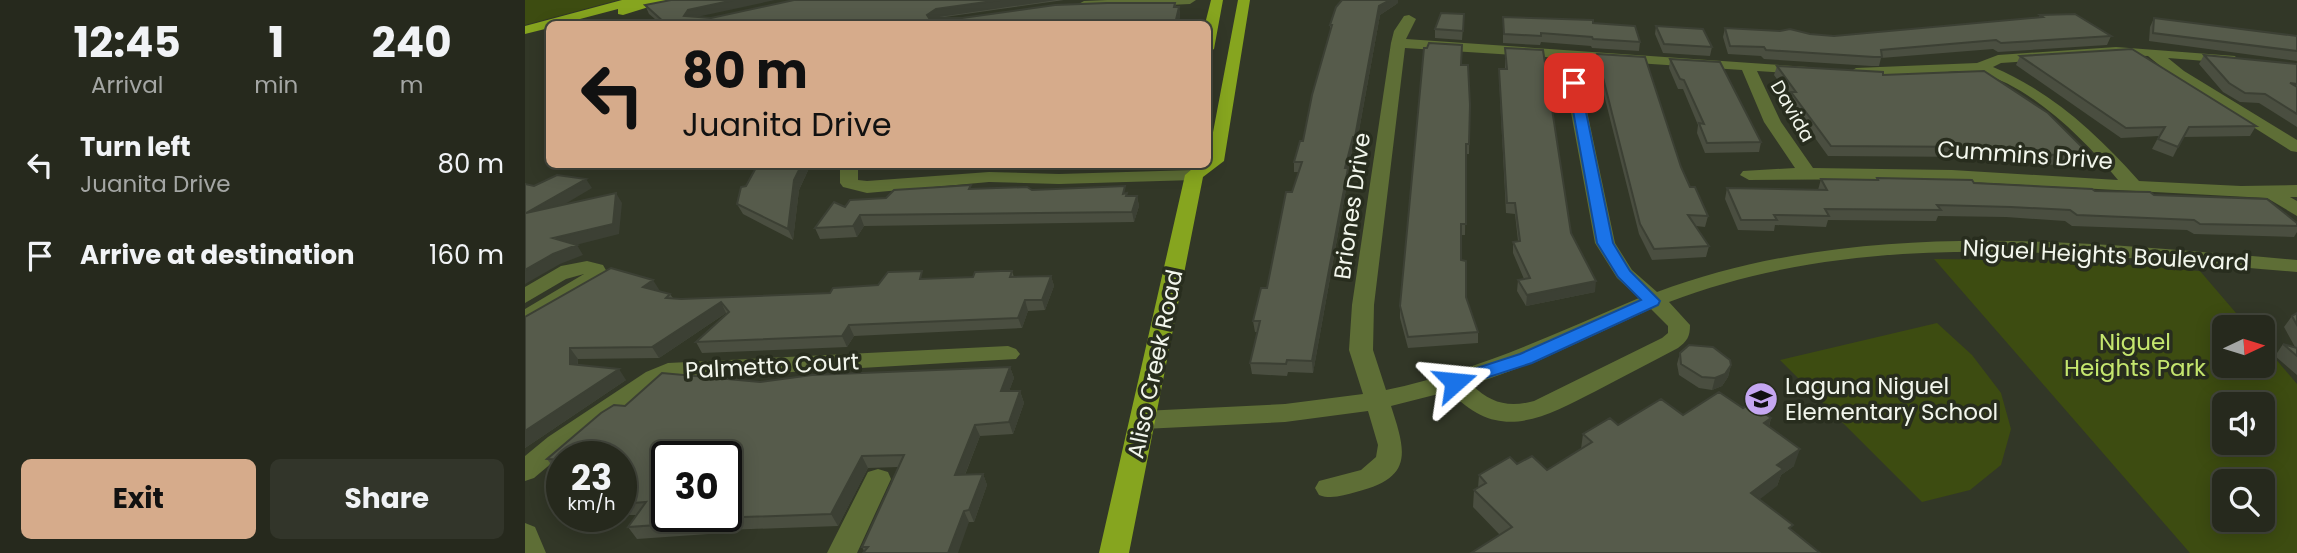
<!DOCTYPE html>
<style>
:root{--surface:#26291d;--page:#32352a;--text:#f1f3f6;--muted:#a4a6a4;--line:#42453b;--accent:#d6ab8b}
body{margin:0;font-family:Poppins,sans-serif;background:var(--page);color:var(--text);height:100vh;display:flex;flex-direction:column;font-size:26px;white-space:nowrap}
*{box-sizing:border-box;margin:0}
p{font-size:23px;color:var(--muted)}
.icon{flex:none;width:38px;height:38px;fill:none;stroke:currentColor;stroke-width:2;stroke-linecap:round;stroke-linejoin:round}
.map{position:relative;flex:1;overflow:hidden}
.side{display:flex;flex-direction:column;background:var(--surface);width:525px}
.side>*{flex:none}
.guide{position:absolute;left:21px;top:21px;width:665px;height:147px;border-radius:10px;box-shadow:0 4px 18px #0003,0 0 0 2px var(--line);background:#d6ab8b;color:#111;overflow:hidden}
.needle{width:46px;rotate:86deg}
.controls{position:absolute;left:1687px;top:315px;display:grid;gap:14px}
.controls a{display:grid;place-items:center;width:63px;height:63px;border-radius:10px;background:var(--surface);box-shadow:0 4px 18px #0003,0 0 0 2px var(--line);font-size:35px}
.speed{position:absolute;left:21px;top:441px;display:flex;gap:14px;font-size:35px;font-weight:700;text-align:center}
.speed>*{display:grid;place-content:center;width:91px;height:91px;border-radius:50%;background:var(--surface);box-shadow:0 4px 18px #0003,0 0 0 2px var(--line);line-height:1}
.speed small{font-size:18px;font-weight:400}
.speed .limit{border:4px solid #111;border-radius:10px;background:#fff;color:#111}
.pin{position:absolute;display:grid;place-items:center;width:60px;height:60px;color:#fff;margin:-30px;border-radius:14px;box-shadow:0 4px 10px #0006}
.me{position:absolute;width:77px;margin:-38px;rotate:72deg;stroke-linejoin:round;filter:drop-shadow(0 0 5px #0008)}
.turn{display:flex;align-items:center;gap:24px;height:147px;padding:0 21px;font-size:32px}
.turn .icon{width:91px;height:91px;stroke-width:2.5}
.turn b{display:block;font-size:49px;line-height:60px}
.eta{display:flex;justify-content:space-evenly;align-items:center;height:119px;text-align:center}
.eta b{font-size:42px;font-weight:700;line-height:49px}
.primary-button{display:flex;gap:14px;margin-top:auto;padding:14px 21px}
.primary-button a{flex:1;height:80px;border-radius:10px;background:var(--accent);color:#111;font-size:28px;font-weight:700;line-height:80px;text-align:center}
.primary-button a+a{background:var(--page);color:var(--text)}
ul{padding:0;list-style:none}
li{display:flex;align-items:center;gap:21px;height:91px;padding:0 21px}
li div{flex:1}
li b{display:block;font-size:26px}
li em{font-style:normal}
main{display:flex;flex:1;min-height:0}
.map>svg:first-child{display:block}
.green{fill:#3d4c11;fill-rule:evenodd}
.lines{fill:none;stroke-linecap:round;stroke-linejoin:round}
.minor{fill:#5e6e36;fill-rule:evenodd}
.major{fill:#86a51f;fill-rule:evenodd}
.wall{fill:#4a4e40}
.shaded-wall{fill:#3c4034}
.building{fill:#565b4b;stroke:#3c4034;stroke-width:2;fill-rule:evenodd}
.route{fill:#1a73e8;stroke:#114b97;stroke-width:2}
.labels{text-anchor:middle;stroke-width:7;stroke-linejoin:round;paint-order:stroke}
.far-street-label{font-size:19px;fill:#f2f6ec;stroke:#282d1e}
.street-label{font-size:23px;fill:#f2f6ec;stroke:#282d1e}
.park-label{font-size:23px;fill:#c5e66e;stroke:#282d1e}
.poi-label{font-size:23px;fill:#f2f6ec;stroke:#282d1e;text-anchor:start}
</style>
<main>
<section class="side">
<div class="eta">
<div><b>12:45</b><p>Arrival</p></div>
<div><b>1</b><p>min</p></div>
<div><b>240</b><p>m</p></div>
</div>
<ul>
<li><svg class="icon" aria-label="left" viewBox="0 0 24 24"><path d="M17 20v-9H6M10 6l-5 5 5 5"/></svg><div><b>Turn left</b><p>Juanita Drive</p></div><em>80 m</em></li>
<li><svg class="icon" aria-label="arrive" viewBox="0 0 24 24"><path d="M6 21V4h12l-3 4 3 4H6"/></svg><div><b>Arrive at destination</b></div><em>160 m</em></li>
</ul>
<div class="primary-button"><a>Exit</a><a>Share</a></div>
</section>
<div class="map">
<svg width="1772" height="553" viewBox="0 0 1772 553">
<rect width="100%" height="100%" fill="#323727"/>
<!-- green -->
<path class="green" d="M0 0H93L0 25Z
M1409 259 1556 261 1675 271 1723 327H1699V366H1738V344L1772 384V553H1665ZM1699 404H1738V443H1699ZM1699 481H1738V520H1699Z
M1412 323 1447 355 1476 393 1486 429 1476 465 1445 490 1397 502 1255 360Z"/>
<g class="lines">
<!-- minor -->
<path class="minor" d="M582 0H671L665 4 559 9 552 5 559 1Z
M884 15 891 19 881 39 1283 67 1285 70 1278 74 1232 71 1256 122 1288 168 1427 170 1593 180C1559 139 1507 87 1455 73 1427 65 1339 88 1323 73L1331 68 1452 63 1473 55 1591 47 1710 56 1712 59 1705 63 1643 58 1659 71 1772 140V152L1766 151 1649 77 1623 56 1591 55 1476 63 1468 67C1527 92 1572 134 1614 181L1716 186 1772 185V197H1765L1772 201V216L1742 198 1386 179 1224 180 1215 175 1218 171 1270 168 1239 122 1217 70 1051 59 1090 243 1107 270 1132 292C1337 216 1559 242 1772 260V272C1565 255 1344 225 1144 302L1165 325C1165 337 1162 341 1153 348 1126 362 1098 377 1071 391 1018 418 973 444 925 391L866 406C881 452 889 478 831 492 819 495 807 500 794 495L790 488 794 481 836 470 851 457 853 445 843 411 760 422 618 429 609 426 605 420 609 414 618 411 760 404 838 394 824 350 827 305 866 43 869 31 879 16ZM880 48 1036 58 1070 243 1092 278 1114 298C1029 334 952 371 861 390L848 350 849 305ZM1126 309 1143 326V333L1137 338 1009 401C983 408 966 403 947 385L1013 361Z
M315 164H333V180L342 181 464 172 534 174 669 170 678 175 669 180 534 184 464 182 342 193 318 187 315 183Z
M62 261 78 265 82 272 70 287 0 326V309L59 274 41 279 0 303V287L36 266Z
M483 346 491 349 495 354 491 359 147 379 41 451 9 478 0 481V456L23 437 121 372 143 363Z
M353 469 363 472 366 479 332 553H302L343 472Z
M0 523 10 527 21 553H0Z"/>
<!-- major -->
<path class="major" d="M97 0H146L98 15 93 14V9L36 24H24V28L0 34V26Z
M686 0H698L689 49 682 53V24H680Z
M713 0H725L699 161 678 177 604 553H574L660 175 673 164H682Z"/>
</g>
<!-- wall -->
<path class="wall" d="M269 0H539L413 18H437L650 3 651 7H654L655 16 653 24H136L124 14 120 5 174 17 186 18Z
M873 3 855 15 831 147H828L823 169V178L788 373 763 372 762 376 727 374 725 363 732 332H730L728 321 742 288 774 172H769V162L778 141 805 33V25Z
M939 14 937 40 910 38V29Z
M1515 15 1586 36 1582 45 1473 52 1468 49 1356 58 1354 66H1346L1239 59 1236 56 1203 54 1198 37 1200 28 1309 36 1514 17Z
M978 17 1068 23 1115 42 1114 51 1067 48 1066 46 1016 42 1015 45 978 43Z
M1629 18 1772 36V61L1624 41 1625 27Z
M1131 26 1187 47 1185 56 1138 53 1130 34Z
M980 48 1046 233 1070 292 1001 306 992 291 993 280 999 279 988 253V242L993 241 990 214 981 213 974 78V69H980Z
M1072 54 1156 167 1165 187 1183 216 1180 227 1171 226 1184 246 1181 257 1127 260 1114 234 1071 63Z
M1679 55 1772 64V127L1734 103 1715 102 1698 92 1674 64Z
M1495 56 1731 126 1725 136 1658 137 1648 157 1627 149 1634 136 1596 138 1491 65Z
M1145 59 1236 142 1234 152 1180 153 1172 133 1173 125 1158 89H1153L1144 68Z
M936 65 945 105 944 154H941L940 235H936V260L941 297 953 332V343L883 348 875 318V306Z
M1252 66 1358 75 1564 154 1559 164 1513 165 1507 160H1454L1451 157 1303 156 1264 102 1265 97 1249 75Z
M233 164H286L274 190 268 240 218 214 212 204Z
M1352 178 1449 183 1629 195 1772 226V232L1769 237 1669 234 1662 230 1547 226 1540 221 1481 217 1413 216 1411 221 1303 220 1301 227 1250 225 1249 231 1213 230 1200 199 1202 188 1293 190 1296 179 1351 180Z
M447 189 507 190 602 196H612L614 206 609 222 339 226 332 237 295 239 290 228 320 207 361 198Z
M487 271 489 277 526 276 529 286 520 310 503 311 497 328 329 336 322 347 177 353 171 342 202 314 201 313 134 358 53 359V365L101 380 0 448V317L134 291 145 294 148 298 156 299 305 293 400 279 448 277Z
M1772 313V375L1750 356 1758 344 1770 347 1759 327 1767 316Z
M1155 353 1206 365 1203 377 1197 386 1187 390 1174 388 1154 375 1152 364Z
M485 367 489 378 484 391H495L499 403 488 434 455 436 440 475 458 474 462 485 449 522H444L339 551 337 547 373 467 343 468 313 526 199 530 198 533 112 539 103 527 112 515H104L96 504 100 498 96 497V457H37V471H31L22 459 100 406 235 382Z
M1218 408 1246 418 1244 427 1269 466 1256 475 1252 486 975 535 948 507 949 490 953 488 954 475 992 464 1022 470 1056 449 1058 434 1093 425 1158 415Z
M37 472V491L28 480Z"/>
<!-- shaded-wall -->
<path class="shaded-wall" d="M209 0H250L167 18 159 16 163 10Z
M475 0H532L414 17 404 24 402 15 411 9Z
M865 0H873V3L855 15 831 147 830 137 854 6Z
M654 7 655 16 653 24H650Z
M828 137V147L823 169V178L788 373 787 361 820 168Z
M277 164H286L274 190 268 240 263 229 269 180Z
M61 179 67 188 8 223 1 213Z
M91 193 97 203 94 234 35 249 28 238Z
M612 196 614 206 609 222 607 212Z
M335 215 339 226 332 237 328 226Z
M52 245 58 255 35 264 0 284V270L28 254Z
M526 276 529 286 520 310 517 300Z
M128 280 135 291 118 287Z
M1071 281 1070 292 1001 306 1002 295Z
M500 300 503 311 497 328 493 318Z
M196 302 201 313 134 358 127 347Z
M324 325 329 336 322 347 317 336Z
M45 348 53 359 52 375 45 364Z
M1206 365 1203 377 1197 386 1187 390 1190 378Z
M485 367 489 378 480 402 476 391Z
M94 369 101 380 0 448V431Z
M495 391 499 403 488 434 484 422Z
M1246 418 1241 435 1239 423Z
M450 425 455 436 435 487 430 475Z
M1275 449 1269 466 1256 475 1252 486 1221 510 1226 493 1252 465Z
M337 456 343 468 313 526 306 514Z
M458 474 462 485 449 522 444 510Z
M439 511 444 522 433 553H423Z
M192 518 199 530 198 533 190 521Z"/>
<!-- building -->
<path class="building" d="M146 0H209L163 10 159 16 186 18 269 0H475L411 9 402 15 404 18H437L530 5 582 3H650L649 7H654L650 24H141L120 5Z
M817 0H865L854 6 830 137H828L820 168H823L787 361 762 360 761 364 725 363 735 321H728L736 288H742L761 192H767L777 162H769L775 141H778L787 95 807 25H805L811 7Z
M916 13 939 14 938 31 910 29Z
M1550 14 1586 36 1476 43 1471 40 1356 50 1357 57H1349L1241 50 1239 47 1205 46 1200 28 1255 31 1265 29 1285 34 1309 36 1518 17 1515 15Z
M978 17 1068 20V23L1110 26 1115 42 1068 39 1067 37 1016 33V36L979 34Z
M1629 18 1772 36V51L1628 33Z
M1131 26 1178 29 1187 47 1139 44Z
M904 43 937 45 936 65H943L945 105 944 144H941V224H936V260L941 261V297L953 332 883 337 875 306 899 48H902Z
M980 48 1018 50 1046 233 1071 281 1002 295 993 280 1005 278 988 242 995 241 990 203H982L974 69H982Z
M1607 49 1731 126 1664 127 1653 147 1633 139 1640 127 1601 128 1495 56Z
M1072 54 1120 57 1156 167 1165 187H1170L1183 216 1163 215 1184 246 1129 249 1115 224Z
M1679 55 1772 64V84L1765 83 1772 87V114L1740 94 1720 93 1704 83Z
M1145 59 1195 62 1236 142 1182 143 1174 123 1179 124 1159 80 1155 79Z
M1252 66 1358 72V75L1459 71 1523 113 1564 154 1518 155 1512 150H1458L1455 147 1306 146 1266 92H1271Z
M233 164H277L269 180 263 229 212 204 216 187 221 186Z
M32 175 61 179 1 213 91 193 88 224 28 238 52 245 28 254 0 270V184L9 186Z
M1352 178 1447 180 1449 183 1567 189 1570 191 1625 192 1629 195 1742 199 1772 223V226L1675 224 1669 220 1552 215 1545 210 1486 207 1412 205 1416 210 1300 209 1304 216 1249 215 1252 220H1216L1202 188 1302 190 1296 179 1353 180Z
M446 185 444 189 502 187 507 190 600 186 598 194 602 193 601 196H612L607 212 335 215 328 226 290 228 309 202 320 207 325 200 361 198 369 190Z
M86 268 128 280 118 287 145 294 141 298 156 299 305 293 308 288 353 285 363 272 397 271 395 279 448 277 450 272 476 271H487L485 277 526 276 517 300H500L493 318 324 325 317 336 171 342 204 312 196 302 127 347 45 348V364L94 369 0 431V317Z
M1772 313V325L1767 316Z
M1758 344 1772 348V356Z
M1164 345 1188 347 1205 360 1206 365 1200 374 1190 378 1177 377 1156 364 1155 353Z
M485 367 476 391H495L484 422 450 425 430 475 458 474 444 510 439 511 423 553H338L343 547H337L379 455 337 456 306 514 192 518 190 521 103 527 121 502 96 504 107 488 96 487V457H37V460L22 459 76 413 89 405 100 406 137 373 235 382 287 375ZM142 457H201V516H142Z
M1194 392 1218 408 1226 404 1246 418 1239 423 1275 449 1252 465 1258 469 1226 493 1268 525 1264 528 1295 553H946L987 527 949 490 961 483 954 475 985 457 992 464 1007 456 1022 470 1067 442 1058 434 1085 418 1093 425 1136 399 1158 415Z
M37 472V481L28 480Z"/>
<!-- route -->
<path class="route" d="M1049 79 1055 83 1088 243 1105 271 1135 301 1133 305 1007 363 930 388 924 386 921 382 924 377 995 354 1116 300 1093 277 1072 243 1043 83Z"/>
<!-- icons -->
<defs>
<g id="school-disc" transform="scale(1.75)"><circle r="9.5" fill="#c5a7f1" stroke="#282d1e"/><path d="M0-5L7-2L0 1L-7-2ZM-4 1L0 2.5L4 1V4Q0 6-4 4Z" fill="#111"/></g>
</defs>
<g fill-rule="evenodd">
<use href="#school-disc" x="1236" y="399"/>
</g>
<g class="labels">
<!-- far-street labels -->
<g class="far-street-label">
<text transform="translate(1268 111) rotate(60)" y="7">Davida</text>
</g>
<!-- street labels -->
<g class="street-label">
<text transform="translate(1500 155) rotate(4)" y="8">Cummins Drive</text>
<text transform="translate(827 206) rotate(-82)" y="8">Briones Drive</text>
<text transform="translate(1581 255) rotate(3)" y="8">Niguel Heights Boulevard</text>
<text transform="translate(630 364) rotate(-78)" y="8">Aliso Creek Road</text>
<text transform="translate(247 366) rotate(-3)" y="8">Palmetto Court</text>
</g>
<!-- park labels -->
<g class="park-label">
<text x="1610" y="350">Niguel<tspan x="1610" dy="26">Heights Park</tspan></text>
</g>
<!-- poi labels -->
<g class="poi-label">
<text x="1260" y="394">Laguna Niguel<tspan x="1260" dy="26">Elementary School</tspan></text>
</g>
</g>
</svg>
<div class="controls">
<a><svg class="needle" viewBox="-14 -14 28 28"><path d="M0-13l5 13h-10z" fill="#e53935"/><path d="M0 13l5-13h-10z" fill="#a4a6a4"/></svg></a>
<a><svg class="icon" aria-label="sound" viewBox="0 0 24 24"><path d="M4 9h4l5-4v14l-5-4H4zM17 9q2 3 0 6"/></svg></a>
<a><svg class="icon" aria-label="search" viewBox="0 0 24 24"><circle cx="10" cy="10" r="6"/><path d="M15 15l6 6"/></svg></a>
</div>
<div class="speed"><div>23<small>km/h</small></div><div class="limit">30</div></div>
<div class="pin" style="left:1049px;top:83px;background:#d93025"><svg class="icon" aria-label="arrive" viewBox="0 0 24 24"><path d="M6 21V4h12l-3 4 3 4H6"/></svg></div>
<svg class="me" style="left:930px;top:382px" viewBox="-20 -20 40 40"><path d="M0-17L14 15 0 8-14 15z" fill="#1a73e8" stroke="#fff" stroke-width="4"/></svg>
<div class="guide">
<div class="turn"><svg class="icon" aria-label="left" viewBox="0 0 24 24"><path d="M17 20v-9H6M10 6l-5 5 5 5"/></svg><div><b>80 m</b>Juanita Drive</div></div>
</div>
</div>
</main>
